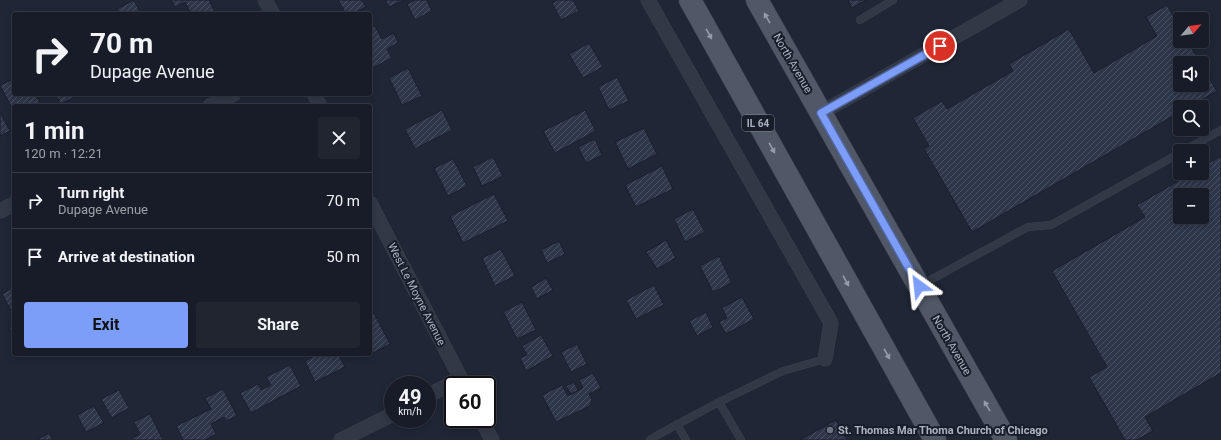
<!DOCTYPE html>
<meta charset="utf-8">
<style>
:root{--surface:#171c28;--page:#202530;--text:#f1f3f6;--muted:#9ea1a8;--line:#363a45;--accent:#7c9df8}
body{margin:0;font-family:Roboto,sans-serif;background:var(--page);color:var(--text);height:100vh;display:flex;flex-direction:column;font-size:15px;white-space:nowrap}
*{box-sizing:border-box;margin:0}
p{font-size:13px;color:var(--muted)}
.icon{flex:none;width:22px;height:22px;fill:none;stroke:currentColor;stroke-width:2;stroke-linecap:round;stroke-linejoin:round}
.map{position:relative;flex:1;overflow:hidden}
.details{position:absolute;left:12px;top:104px;width:360px;height:252px;display:flex;flex-direction:column;background:var(--surface);border-radius:4px;box-shadow:0 2px 6px #0003,0 0 0 1px var(--line)}
.details>*{flex:none}
.top-card{position:absolute;left:12px;top:12px;width:360px;height:84px;border-radius:4px;box-shadow:0 2px 6px #0003,0 0 0 1px var(--line);background:#171c28;color:var(--text);overflow:hidden}
.needle{width:26px;rotate:62deg}
.tools{position:absolute;left:1173px;top:12px;display:grid;gap:8px}
.tools a{display:grid;place-items:center;width:36px;height:36px;border-radius:4px;background:var(--surface);box-shadow:0 2px 6px #0003,0 0 0 1px var(--line);font-size:20px}
.speed{position:absolute;left:384px;top:376px;display:flex;gap:8px;font-size:20px;font-weight:700;text-align:center}
.speed>*{display:grid;place-content:center;width:52px;height:52px;border-radius:50%;background:var(--surface);box-shadow:0 2px 6px #0003,0 0 0 1px var(--line);line-height:1}
.speed small{font-size:10px;font-weight:400}
.speed .limit{border:2px solid #111;border-radius:6px;background:#fff;color:#111}
.pin{position:absolute;display:grid;place-items:center;width:34px;height:34px;color:#fff;margin:-17px;border:2px solid #fff;border-radius:50%;box-shadow:0 1px 4px #0007}
.me{position:absolute;width:44px;margin:-22px;rotate:330deg;stroke-linejoin:round;filter:drop-shadow(0 0 3px #0008)}
.turn{display:flex;align-items:center;gap:14px;height:84px;padding:0 12px;font-size:18px}
.turn .icon{width:52px;height:52px;stroke-width:2.5}
.turn b{display:block;font-size:28px;line-height:34px}
.round{display:grid;place-items:center;flex:none;width:42px;height:42px;border-radius:4px;background:var(--page)}
.overview{display:flex;align-items:center;justify-content:space-between;height:68px;padding:0 12px}
h1{font-size:24px;font-weight:700;line-height:30px}
.button{display:flex;gap:8px;margin-top:auto;padding:8px 12px}
.button a{flex:1;height:46px;border-radius:4px;background:var(--accent);color:#111;font-size:16px;font-weight:700;line-height:46px;text-align:center}
.button a+a{background:var(--page);color:var(--text)}
ul{padding:0;list-style:none}
li{display:flex;align-items:center;gap:12px;height:56px;padding:0 12px;border-top:1px solid var(--line)}
li div{flex:1}
li b{display:block;font-size:15px}
li em{font-style:normal}
.map>svg:first-child{display:block}
.building{fill:url(#building-hatch);stroke:#1a1f2c;fill-rule:evenodd}
.lines{fill:none;stroke-linecap:round;stroke-linejoin:round}
.lane-casing{stroke:#3c4150;stroke-width:8}
.street-casing{stroke:#3c4150;stroke-width:15}
.primary-casing{stroke:#3c4150;stroke-width:23}
.lane{stroke:#323846;stroke-width:7}
.street{stroke:#323846;stroke-width:14}
.primary{stroke:#505766;stroke-width:22}
.oneway{fill:#959bac}
.route-casing{stroke:#5166a1;stroke-width:10}
.route{stroke:#7c9df8;stroke-width:7}
.worship-dot{fill:#6b7280;stroke:#181d2a;stroke-width:1.5}
.labels{text-anchor:middle;stroke-width:4;stroke-linejoin:round;paint-order:stroke}
.shield{fill:#181d2a;stroke:#808595;stroke-width:1}
.shield-label{font-size:10px;font-weight:bold;fill:#acb2c3}
.street-label{font-size:11px;fill:#acb2c3;stroke:#181d2a}
.poi-label{font-size:11px;font-weight:bold;fill:#acb2c3;stroke:#181d2a;text-anchor:start}
</style>
<div class="map">
<svg width="1221" height="440" viewBox="0 0 1221 440">
<defs>
<pattern id="building-hatch" width="6" height="6" patternUnits="userSpaceOnUse"><rect width="6" height="6" fill="#2e364a"/><path d="M-1 1l2-2M0 6l6-6M5 7l2-2" fill="none" stroke="#4a5162"/></pattern>
</defs>
<rect width="100%" height="100%" fill="#1f2635"/>
<!-- building -->
<path class="building" d="M134 0 141 14H120L117 9Z
M171 0H209L216 14H191L185 2 175 7Z
M338 0H362L366 7 351 14H346Z
M385 0H404L389 7Z
M415 0H427L432 11 415 20 407 4Z
M558 0H573L579 11 561 20 552 3Z
M848 0H866L852 8Z
M1167 5 1180 28V41H1188L1200 63H1180V85H1202V66L1217 91 1189 107H1180V112L972 232 924 149 929 146 913 118 942 101 947 109 1013 71 1009 64 1069 29 1094 73 1157 36 1146 17Z
M375 26 382 39 394 33 398 43 387 49 392 58 371 69 370 66V29Z
M589 43 603 67 583 78 569 54Z
M408 68 422 96 402 105 389 78Z
M617 77 629 101 609 110 598 87Z
M14 79V94H35L42 106H14V112L0 85Z
M55 94H80L61 104Z
M442 110 452 130 415 149 405 129Z
M585 110 596 131 555 153 543 131Z
M0 112 10 131 0 136Z
M644 128 657 154 628 169 615 142Z
M595 139 602 155 586 163 578 147Z
M1221 156V373L1145 417 1153 431 1137 440H1125L1089 377 1107 367 1052 271 1145 217 1137 205 1192 173H1202V167ZM1180 195H1202V217H1180Z
M493 157 503 176 482 186 473 167Z
M453 159 467 186 448 196 434 168Z
M662 166 673 189 636 207 625 185Z
M494 194 508 221 463 243 450 216Z
M693 209 705 232 685 242 674 219Z
M666 240 676 258 657 269 646 252Z
M559 241 565 254 547 263 541 250Z
M501 249 515 276 495 286 482 258Z
M719 256 732 283 713 292 700 266Z
M546 278 553 290 537 299 531 287Z
M654 285 664 305 636 319 626 300Z
M14 287V316L2 294Z
M742 297 754 319 726 334 719 322 727 318 722 308Z
M522 302 536 330 517 339 503 312Z
M370 306 390 344 365 357 363 354H370Z
M706 312 713 327 697 336 689 321Z
M14 325V337L9 328Z
M541 335 553 356 526 371 520 358 527 355 522 346Z
M577 344 587 364 571 372 561 352Z
M312 354H338L345 367 315 382 305 361 314 356Z
M290 365 301 386 251 413 240 393 258 384 261 390 271 385 266 377Z
M593 373 601 388 589 394 592 400 590 406 556 422 542 395 562 385 568 396 583 388 579 380Z
M574 382 578 390 571 394 566 386Z
M223 389 237 416 226 421 224 417 211 424 216 434 205 440H183L176 426 211 409 205 398Z
M119 390 129 408 112 418 101 399Z
M94 406 104 423 86 432 77 415Z
M150 414 163 440H133L132 438 140 434 134 422Z
M836 420 847 440H800Z
M49 433 53 440H37Z"/>
<g class="lines">
<!-- lane casing -->
<g class="lane-casing">
<path id="lane" d="M860 20 893 0
M1183 151 1221 130
M921 285 1028 227 1051 225 1180 153
M719 402 741 440
M677 424 686 440
M650 440 656 436 719 402 783 371 825 359"/>
</g>
<!-- street casing -->
<g class="street-casing">
<path id="street" d="M265 0 273 14
M648 0 831 323 825 359
M314 94 320 106
M210 106 234 94
M821 113 1020 0
M370 203 464 385
M0 211 14 204
M427 396 461 379
M481 419 492 440
M341 440 393 414"/>
</g>
<!-- primary casing -->
<g class="primary-casing">
<path id="primary" d="M690 0 935 440
M757 0 1006 440"/>
</g>
<!-- lane -->
<use href="#lane" class="lane"/>
<!-- street -->
<use href="#street" class="street"/>
<!-- primary -->
<use href="#primary" class="primary"/>
</g>
<!-- one-way arrows -->
<defs><path id="oneway-solid" d="M-6-.8H1V-3.2L6.5 0L1 3.2V.8H-6Z"/></defs>
<g class="oneway">
<use href="#oneway-solid" transform="translate(767 18) rotate(-120)"/>
<use href="#oneway-solid" transform="translate(709 34) rotate(61)"/>
<use href="#oneway-solid" transform="translate(772 148) rotate(61)"/>
<use href="#oneway-solid" transform="translate(846 281) rotate(61)"/>
<use href="#oneway-solid" transform="translate(887 354) rotate(61)"/>
<use href="#oneway-solid" transform="translate(987 406) rotate(-120)"/>
</g>
<g class="lines">
<!-- route casing -->
<g class="route-casing">
<path id="route" d="M919 286 821 113 940 46"/>
</g>
<!-- route -->
<use href="#route" class="route"/>
</g>
<!-- markers -->
<circle class="worship-dot" cx="830" cy="430" r="4"/>
<g class="labels">
<!-- shield labels -->
<rect class="shield" x="742" y="115" width="32" height="16" rx="3"/>
<g class="shield-label">
<text x="758" y="127">IL 64</text>
</g>
<!-- street labels -->
<g class="street-label">
<text transform="translate(793 63) rotate(60)" y="4">North Avenue</text>
<text transform="translate(417 294) rotate(63)" y="4">West Le Moyne Avenue</text>
<text transform="translate(952 345) rotate(60)" y="4">North Avenue</text>
</g>
<!-- poi labels -->
<g class="poi-label">
<text x="838" y="434">St. Thomas Mar Thoma Church of Chicago</text>
</g>
</g>
</svg>
<div class="tools">
<a><svg class="needle" viewBox="-14 -14 28 28"><path d="M0-13l5 13h-10z" fill="#e53935"/><path d="M0 13l5-13h-10z" fill="#9ea1a8"/></svg></a>
<a><svg class="icon" aria-label="sound" viewBox="0 0 24 24"><path d="M4 9h4l5-4v14l-5-4H4zM17 9q2 3 0 6"/></svg></a>
<a><svg class="icon" aria-label="search" viewBox="0 0 24 24"><circle cx="10" cy="10" r="6"/><path d="M15 15l6 6"/></svg></a>
<a>+</a>
<a>−</a>
</div>
<div class="speed"><div>49<small>km/h</small></div><div class="limit">60</div></div>
<div class="pin" style="left:940px;top:46px;background:#d93025"><svg class="icon" aria-label="arrive" viewBox="0 0 24 24"><path d="M6 21V4h12l-3 4 3 4H6"/></svg></div>
<svg class="me" style="left:919px;top:286px" viewBox="-20 -20 40 40"><path d="M0-17L14 15 0 8-14 15z" fill="#7c9df8" stroke="#fff" stroke-width="4"/></svg>
<div class="top-card">
<div class="turn"><svg class="icon" aria-label="right" viewBox="0 0 24 24"><path d="M7 20v-9h11M14 6l5 5-5 5"/></svg><div><b>70 m</b>Dupage Avenue</div></div>
</div>
<section class="details">
<div class="overview"><div><h1>1 min</h1><p>120 m · 12:21</p></div><a class="round"><svg class="icon" aria-label="close" viewBox="0 0 24 24"><path d="M6 6l12 12M18 6L6 18"/></svg></a></div>
<ul>
<li><svg class="icon" aria-label="right" viewBox="0 0 24 24"><path d="M7 20v-9h11M14 6l5 5-5 5"/></svg><div><b>Turn right</b><p>Dupage Avenue</p></div><em>70 m</em></li>
<li><svg class="icon" aria-label="arrive" viewBox="0 0 24 24"><path d="M6 21V4h12l-3 4 3 4H6"/></svg><div><b>Arrive at destination</b></div><em>50 m</em></li>
</ul>
<div class="button"><a>Exit</a><a>Share</a></div>
</section>
</div>
